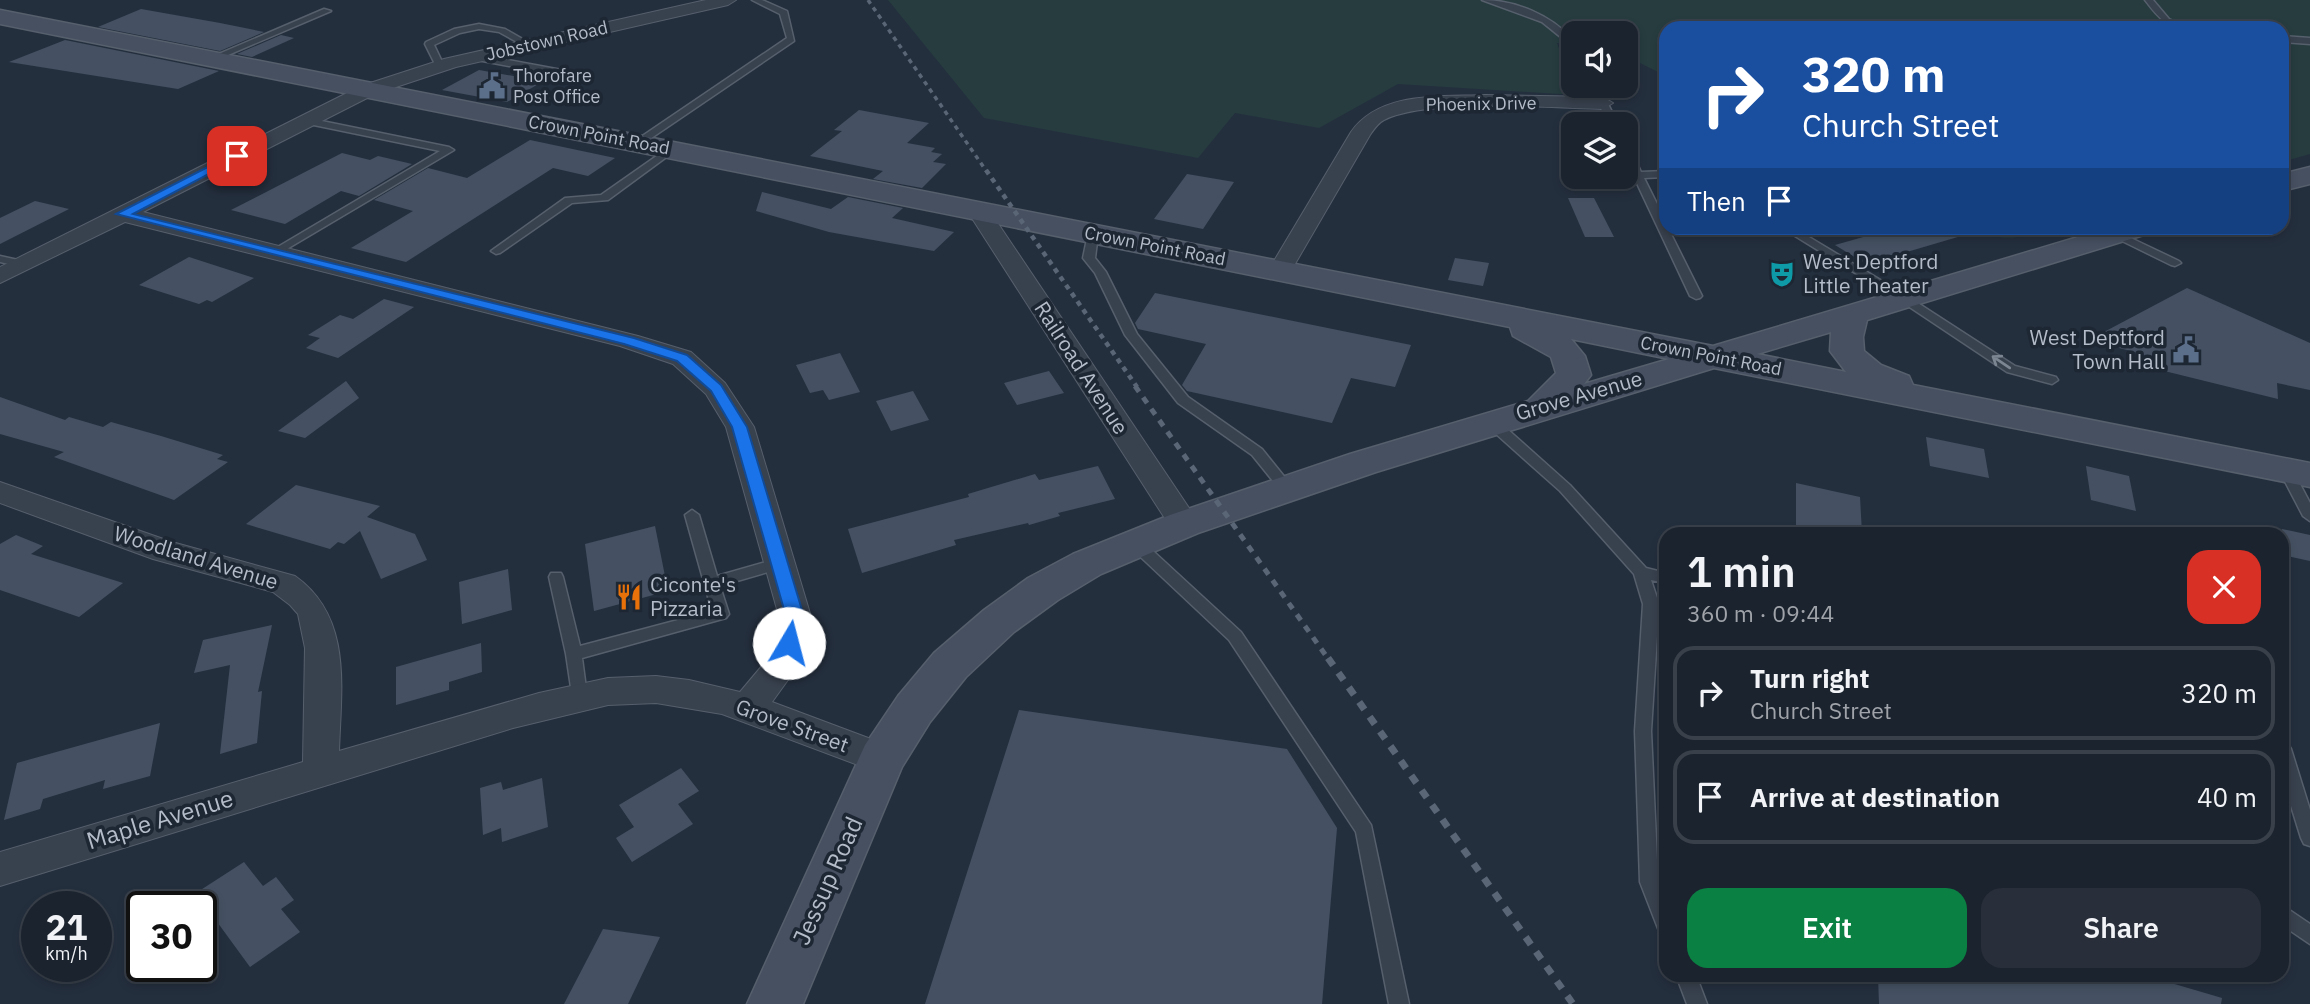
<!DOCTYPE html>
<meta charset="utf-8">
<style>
:root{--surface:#1b232e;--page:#282f3a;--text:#f1f3f6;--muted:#a0a4aa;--line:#39404a;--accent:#0b8043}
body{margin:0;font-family:"IBM Plex Sans",sans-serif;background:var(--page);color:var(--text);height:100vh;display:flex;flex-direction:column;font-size:26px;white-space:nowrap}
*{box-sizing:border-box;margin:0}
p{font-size:23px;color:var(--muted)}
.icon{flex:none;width:38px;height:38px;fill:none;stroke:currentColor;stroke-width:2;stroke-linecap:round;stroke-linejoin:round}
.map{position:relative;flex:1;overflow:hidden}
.details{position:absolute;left:1659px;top:527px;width:630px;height:455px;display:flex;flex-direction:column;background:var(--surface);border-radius:21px;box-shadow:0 4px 10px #0003,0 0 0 2px var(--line)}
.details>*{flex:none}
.hud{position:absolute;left:1659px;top:21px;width:630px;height:214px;border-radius:21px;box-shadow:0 4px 10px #0003,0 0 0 2px var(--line);background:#1a4fa0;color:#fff;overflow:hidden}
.fabs{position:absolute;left:1561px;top:21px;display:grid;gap:14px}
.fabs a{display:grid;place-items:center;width:77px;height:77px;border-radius:14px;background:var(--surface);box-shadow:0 4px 10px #0003,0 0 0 2px var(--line);font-size:35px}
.speed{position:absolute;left:21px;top:891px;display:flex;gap:14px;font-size:35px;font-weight:700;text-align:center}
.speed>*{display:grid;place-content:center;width:91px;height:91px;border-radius:50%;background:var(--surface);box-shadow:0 4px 10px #0003,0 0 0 2px var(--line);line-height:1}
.speed small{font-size:18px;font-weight:400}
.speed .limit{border:4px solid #111;border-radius:10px;background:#fff;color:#111}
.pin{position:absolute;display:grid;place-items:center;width:60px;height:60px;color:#fff;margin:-30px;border-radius:14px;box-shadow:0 4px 10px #0006}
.me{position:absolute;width:77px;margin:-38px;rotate:8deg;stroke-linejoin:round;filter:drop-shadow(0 0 5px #0008)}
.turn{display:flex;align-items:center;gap:24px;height:147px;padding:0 28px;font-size:32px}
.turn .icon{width:91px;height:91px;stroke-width:2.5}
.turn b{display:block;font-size:49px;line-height:60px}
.then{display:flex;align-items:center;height:66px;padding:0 28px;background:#0003;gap:14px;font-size:26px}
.round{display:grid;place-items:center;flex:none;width:74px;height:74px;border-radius:21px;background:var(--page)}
.summary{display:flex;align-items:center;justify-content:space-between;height:119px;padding:0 28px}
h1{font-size:42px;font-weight:600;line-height:52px}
.button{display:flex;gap:14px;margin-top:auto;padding:14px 28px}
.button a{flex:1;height:80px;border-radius:21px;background:var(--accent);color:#fff;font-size:28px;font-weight:600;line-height:80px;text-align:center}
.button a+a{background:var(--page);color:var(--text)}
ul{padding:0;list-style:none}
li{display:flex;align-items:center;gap:21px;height:94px;margin:0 14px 10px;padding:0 14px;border:4px solid var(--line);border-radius:21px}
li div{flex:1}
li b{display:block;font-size:26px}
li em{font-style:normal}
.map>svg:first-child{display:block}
.green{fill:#263c3f}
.building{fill:#455162}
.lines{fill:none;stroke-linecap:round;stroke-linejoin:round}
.service-casing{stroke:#565f6c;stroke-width:3}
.minor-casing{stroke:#565f6c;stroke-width:2}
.secondary-casing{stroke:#565f6c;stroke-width:3}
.service{fill:#38414e;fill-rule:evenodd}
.minor{fill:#38414e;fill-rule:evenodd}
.secondary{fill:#465061;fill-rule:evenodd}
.rail-far3{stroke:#5a6575;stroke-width:3.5;stroke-dasharray:4.5 4.5;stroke-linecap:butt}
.rail-far2{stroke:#5a6575;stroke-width:4.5;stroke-dasharray:5 5;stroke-linecap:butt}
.rail-far1{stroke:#5a6575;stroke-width:5;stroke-dasharray:7 7;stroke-linecap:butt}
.rail{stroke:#5a6575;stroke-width:7;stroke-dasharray:9 9;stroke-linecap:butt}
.oneway{stroke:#7c8592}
.route{fill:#1a73e8;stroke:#114b97;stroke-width:2}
.labels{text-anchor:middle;stroke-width:7;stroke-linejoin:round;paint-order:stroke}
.far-street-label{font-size:18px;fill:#b4bcc9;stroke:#1d2633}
.far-poi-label{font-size:18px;fill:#b4bcc9;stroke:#1d2633;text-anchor:start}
.poi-label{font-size:21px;fill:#b4bcc9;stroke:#1d2633;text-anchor:start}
.street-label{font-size:21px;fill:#b4bcc9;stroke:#1d2633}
.near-street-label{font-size:24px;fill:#b4bcc9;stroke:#1d2633}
</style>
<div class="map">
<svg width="2310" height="1004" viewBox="0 0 2310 1004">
<rect width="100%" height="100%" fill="#242f3e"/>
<!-- green -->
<path class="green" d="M888 0H2310V154L2282 162V28H1666V76L1626 56V33H1573V44L1557 43 1576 95 1398 84 1319 128 1235 113 1198 158 984 118Z
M1970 228H2056C2024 237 2001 244 1970 228Z"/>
<!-- building -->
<path class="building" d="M141 9 220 23 264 32 220 51 98 27Z
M281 35 294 38 252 57 237 54Z
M65 40 219 71 178 89 9 62Z
M479 70 530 79 542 82 507 102 442 90Z
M859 110 929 123 907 143 935 148 931 152 942 154 933 162 946 164 922 188 873 179 883 171 810 156 842 131 834 130Z
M530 140 615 158 588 176 553 168 406 262 351 248 413 211 374 200 428 168 467 178Z
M342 153 370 160 378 156 412 164 359 196 341 191 285 224 231 210Z
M1187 174 1234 182 1203 229 1154 219Z
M762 192 831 209 848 197 903 208 892 218 954 232 934 251 829 232 756 211Z
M1568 198H1594L1614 237H1585Z
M35 201 69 209 0 244V218Z
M1895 228H1968V234L1866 264 1835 245Z
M189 257 254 278 212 302 207 300 199 304 139 285Z
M1455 258 1489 263 1483 286 1448 280Z
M2187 288 2310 343V390L2277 383 2278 399 2136 364 2135 352 2119 348 2125 343 2104 332Z
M1155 293 1411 345 1395 387 1351 378 1332 423 1187 391 1182 385 1206 344 1138 329 1135 323Z
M384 299 414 307 338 358 306 348 320 338 308 335 340 315 353 319Z
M840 353 860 392 829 400 823 390 810 393 796 365Z
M1049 371 1064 393 1017 405 1004 383Z
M346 381 359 398 305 438 278 431Z
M913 391 929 420 891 431 876 401Z
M0 397 65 420 69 417 103 427 111 422 161 436 223 455 217 459 228 462 174 500 54 457 64 452 0 434Z
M1926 437 1984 449 1989 478 1930 466Z
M1098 466 1115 499 1058 513 1060 516 1029 525 1028 523 954 540 956 545 862 573 848 529 969 497 968 494 1035 474 1039 480Z
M2086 466 2129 476 2136 511 2091 500Z
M1796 483 1860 497 1862 534H1829L1796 526Z
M296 485 380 506 367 517 415 534 427 560 381 579 360 531 344 544 338 542 330 549 246 524Z
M655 526 668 591 594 611 585 544Z
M2282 529 2310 535V561L2282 555Z
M16 535 43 546 31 554 123 583 79 617 0 590V544Z
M508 569 512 610 462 624 459 582Z
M272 625 258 692 262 691 257 743 220 754 230 665 194 673 203 640Z
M481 643 482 672 449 682V690L396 705V667Z
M1019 710 1287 749 1337 828 1322 1004H925Z
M160 723 150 776 103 789 105 780 43 799 40 809 4 820 17 763Z
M681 768 699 791 678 804 693 824 632 862 616 838 634 827 619 805Z
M542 778 548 827 502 842 501 828 483 835 480 788 501 782 503 790Z
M244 862 263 886 276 877 294 900 281 909 300 932 250 967 196 893Z
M603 929 660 937 628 1004H564Z
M1878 975H2144L2222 998 2221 1004H1879Z"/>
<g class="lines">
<!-- service casing -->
<g class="service-casing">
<path id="service" d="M752 0H762L787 11 794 41 641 145H635V141L787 38 780 14Z
M1482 0C1515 0 1551 15 1573 40V47L1542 22Z
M2145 0H2153L2169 19 2189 28C2166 28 2158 17 2145 0Z
M324 9 331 11 214 61 207 59Z
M479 24 505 29 533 45 526 47 499 32 479 29 460 33 434 45 444 66 437 68 425 44 426 42 454 29Z
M2282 36 2310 38V44L2282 42Z
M475 54 578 73 582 76 578 79 472 59V55Z
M1591 86H1599L1618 124H1608Z
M307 118 449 147 454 150 275 256 271 255V251L440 151 304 123V119Z
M1626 147 1631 150 1641 172 1666 171V177L1644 178 1666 222V228H1668L1702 296 1700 298 1696 299 1690 296 1626 160Z
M668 148 676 150 608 200 572 203 500 253 496 254 491 251 565 198 601 195Z
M1782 228H1794L1907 296 2015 366 2056 377 2058 380 2052 384 2007 372 1899 300Z
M1093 231 1098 234 1095 258 1106 272 1137 334 1188 397 1262 449 1291 485 1293 488 1291 491H1281L1252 455 1178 403 1125 335 1095 273 1083 258 1088 234Z
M2116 231 2179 261 2181 263 2175 266 2171 265 2112 236 2111 234Z
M0 256 27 262 29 264 23 267 0 262Z
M1491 418 1496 419 1570 485 1646 568 1666 573V583L1651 580 1659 604 1651 731 1658 882 1666 901V934L1659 931 1640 882 1635 731 1643 604 1634 574 1560 491 1486 425 1484 422Z
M2286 466 2291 467 2310 503V521L2303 516 2279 470Z
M692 510 699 515 717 576 780 558 785 559 787 563 785 567 720 586 729 614 726 618 582 658 587 696 585 701 579 702 573 701 566 654 549 577 551 573H561L563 577 580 646 712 611 685 515Z
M1135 538 1140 539 1241 632 1371 825 1409 1004H1389L1356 832 1229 640 1130 547 1128 543 1130 539Z
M2282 742 2288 744 2291 749 2310 810V846L2304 844 2301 838 2282 777Z
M2282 905 2310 924V944L2282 925Z
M1676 975H1696L1707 1004H1687Z"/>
</g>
<!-- minor casing -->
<g class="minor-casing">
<path id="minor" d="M706 0H736L728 5 456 67 375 94 143 212 638 336 691 352 725 383 754 427 812 620 798 666 772 702 895 748 900 759 895 770 882 774 722 714 656 703 608 705 513 728 0 886V852L303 762 305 648 298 614 290 605 273 592 153 559 0 503V482L172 542 295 576C353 617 341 688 339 751L539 693 608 678 656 676 689 680 740 692 766 661 780 620 726 427 706 394 673 364 620 346 125 222 0 283V267L361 86 444 59Z
M1485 95 1603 97 1613 103 1603 109C1551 108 1428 98 1384 120 1378 123 1374 129 1370 135L1288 276H1272L1268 271 1351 132C1380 91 1440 97 1485 95Z
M979 205 987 207 1195 517 1199 524 1195 531 1184 534 1173 531 968 212Z"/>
</g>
<!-- secondary casing -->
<g class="secondary-casing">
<path id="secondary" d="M0 10 1713 346 2108 228H2151L2147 234 1867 320 1863 337 1864 351 1881 365 1909 376 1913 385 2310 463V487L1714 368 1376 472 1198 533 1101 574 1058 600 1014 632 966 677 930 722 902 767 803 1004H747L865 745 898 696 934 653 984 610 1028 578 1073 554 1170 515 1350 454 1528 401 1556 373 1551 357 1513 336 1510 327 0 24ZM1831 332 1830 351 1846 372 1757 354ZM1571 339 1669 359 1584 384 1591 375 1585 356Z
M2310 167V184L2282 191V174Z"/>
</g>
<!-- service -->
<use href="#service" class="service"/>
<!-- minor -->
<use href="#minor" class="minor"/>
<!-- secondary -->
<use href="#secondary" class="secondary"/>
<!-- rail-far3 -->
<path class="rail-far3" d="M868 0 987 172"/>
<!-- rail-far2 -->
<path class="rail-far2" d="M986 170 1137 387"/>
<!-- rail-far1 -->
<path class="rail-far1" d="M1135 386 1329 660"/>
<!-- rail -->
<path class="rail" d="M1328 658 1573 1004"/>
</g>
<!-- one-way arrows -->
<defs><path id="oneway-shaft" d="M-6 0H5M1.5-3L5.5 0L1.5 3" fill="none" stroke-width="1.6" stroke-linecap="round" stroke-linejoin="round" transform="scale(1.75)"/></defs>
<use class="oneway" href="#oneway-shaft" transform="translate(2001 362) rotate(-146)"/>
<!-- route -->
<path class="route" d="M233 154 243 156 133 214 634 338 687 355 721 385 747 427 805 620 795 647H782L780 643 787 620 732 427 711 391 677 361 624 344 116 214Z"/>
<!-- icons -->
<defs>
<g id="civic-bare" transform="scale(2.1)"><path d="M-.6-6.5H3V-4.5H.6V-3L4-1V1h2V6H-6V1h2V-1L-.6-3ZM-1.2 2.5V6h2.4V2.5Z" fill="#5c6f8a" stroke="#1d2633" stroke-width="2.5" paint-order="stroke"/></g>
<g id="theatre-bare" transform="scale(2.1)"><path d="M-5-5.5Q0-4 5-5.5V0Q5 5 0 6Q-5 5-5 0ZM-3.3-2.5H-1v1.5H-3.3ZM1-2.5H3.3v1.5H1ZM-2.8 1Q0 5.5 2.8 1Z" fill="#0f9aa8" stroke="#1d2633" stroke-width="2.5" paint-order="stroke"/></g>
<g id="restaurant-bare" transform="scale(2.1)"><path d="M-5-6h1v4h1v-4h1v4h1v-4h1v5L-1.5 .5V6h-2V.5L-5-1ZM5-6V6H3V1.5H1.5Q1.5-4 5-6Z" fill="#e8710a" stroke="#1d2633" stroke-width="2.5" paint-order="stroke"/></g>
</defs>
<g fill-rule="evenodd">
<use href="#civic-bare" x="492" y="86"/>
<use href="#theatre-bare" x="1782" y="274"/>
<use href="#civic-bare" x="2186" y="350"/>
<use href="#restaurant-bare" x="629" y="597"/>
</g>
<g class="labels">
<!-- far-street labels -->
<g class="far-street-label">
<text transform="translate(547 41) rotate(-13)" y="6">Jobstown Road</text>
<text transform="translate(1481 104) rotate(-1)" y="6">Phoenix Drive</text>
<text transform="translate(599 135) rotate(11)" y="6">Crown Point Road</text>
<text transform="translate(1155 246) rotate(11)" y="6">Crown Point Road</text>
<text transform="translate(1711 356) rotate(11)" y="6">Crown Point Road</text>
</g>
<!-- far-poi labels -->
<g class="far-poi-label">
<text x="513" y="82">Thorofare<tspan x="513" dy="21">Post Office</tspan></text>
</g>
<!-- poi labels -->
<g class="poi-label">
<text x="1803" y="269">West Deptford<tspan x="1803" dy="24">Little Theater</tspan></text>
<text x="2165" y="345" text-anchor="end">West Deptford<tspan x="2165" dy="24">Town Hall</tspan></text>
<text x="650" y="592">Ciconte's<tspan x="650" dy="24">Pizzaria</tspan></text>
</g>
<!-- street labels -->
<g class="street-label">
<text transform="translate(1081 368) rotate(57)" y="7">Railroad Avenue</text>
<text transform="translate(1579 396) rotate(-16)" y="7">Grove Avenue</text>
<text transform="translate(196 558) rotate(17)" y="7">Woodland Avenue</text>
<text transform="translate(792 726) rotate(20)" y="7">Grove Street</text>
</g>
<!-- near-street labels -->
<g class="near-street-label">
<text transform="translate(160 820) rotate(-17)" y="8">Maple Avenue</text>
<text transform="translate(828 881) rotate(-66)" y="8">Jessup Road</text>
</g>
</g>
</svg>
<div class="fabs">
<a><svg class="icon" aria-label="sound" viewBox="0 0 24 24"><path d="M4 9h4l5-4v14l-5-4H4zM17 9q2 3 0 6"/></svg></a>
<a><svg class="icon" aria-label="layers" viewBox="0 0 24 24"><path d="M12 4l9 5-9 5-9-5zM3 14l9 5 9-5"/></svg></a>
</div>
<div class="speed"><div>21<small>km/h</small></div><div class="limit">30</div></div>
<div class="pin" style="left:237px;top:156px;background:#d93025"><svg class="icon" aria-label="arrive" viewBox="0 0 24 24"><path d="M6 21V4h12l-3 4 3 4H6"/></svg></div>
<svg class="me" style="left:789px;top:643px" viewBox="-20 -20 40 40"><circle r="19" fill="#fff"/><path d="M0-13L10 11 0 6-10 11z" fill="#1a73e8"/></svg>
<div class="hud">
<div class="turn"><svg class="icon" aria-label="right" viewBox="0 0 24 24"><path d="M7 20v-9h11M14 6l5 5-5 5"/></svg><div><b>320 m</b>Church Street</div></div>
<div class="then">Then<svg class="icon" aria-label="arrive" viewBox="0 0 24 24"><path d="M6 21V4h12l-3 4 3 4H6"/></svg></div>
</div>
<section class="details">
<div class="summary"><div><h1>1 min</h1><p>360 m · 09:44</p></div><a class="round" style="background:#d93025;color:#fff"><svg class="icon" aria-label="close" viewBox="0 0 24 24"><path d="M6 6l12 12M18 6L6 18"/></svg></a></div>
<ul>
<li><svg class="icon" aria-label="right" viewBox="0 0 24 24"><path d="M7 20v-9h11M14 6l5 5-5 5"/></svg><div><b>Turn right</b><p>Church Street</p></div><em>320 m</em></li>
<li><svg class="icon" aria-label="arrive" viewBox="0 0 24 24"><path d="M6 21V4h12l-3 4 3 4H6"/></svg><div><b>Arrive at destination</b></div><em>40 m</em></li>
</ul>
<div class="button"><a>Exit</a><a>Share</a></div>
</section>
</div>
